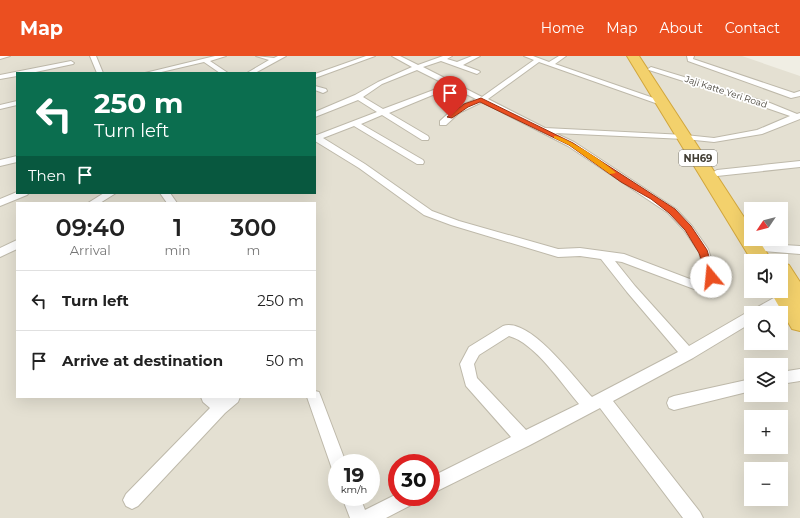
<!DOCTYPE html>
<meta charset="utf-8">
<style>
:root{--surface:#fff;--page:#f6f6f6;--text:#222;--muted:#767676;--line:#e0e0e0;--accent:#eb4f20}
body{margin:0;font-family:Montserrat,sans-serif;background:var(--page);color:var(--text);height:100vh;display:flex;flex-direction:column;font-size:15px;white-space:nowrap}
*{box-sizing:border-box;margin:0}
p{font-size:13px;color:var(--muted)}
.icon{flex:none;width:22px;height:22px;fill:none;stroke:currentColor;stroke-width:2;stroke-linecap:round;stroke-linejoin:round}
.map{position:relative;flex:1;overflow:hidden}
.drawer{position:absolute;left:16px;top:146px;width:300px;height:196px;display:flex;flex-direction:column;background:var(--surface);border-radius:0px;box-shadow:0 4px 16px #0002}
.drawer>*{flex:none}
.top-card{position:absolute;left:16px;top:16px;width:300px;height:122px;border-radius:0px;box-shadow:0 4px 16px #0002;background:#0b6e4f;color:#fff;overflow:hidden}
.needle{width:26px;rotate:235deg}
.tools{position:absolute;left:744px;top:146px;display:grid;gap:8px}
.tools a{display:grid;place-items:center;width:44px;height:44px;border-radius:0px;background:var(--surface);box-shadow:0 4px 16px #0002;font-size:20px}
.speed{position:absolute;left:328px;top:398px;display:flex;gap:8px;font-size:20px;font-weight:700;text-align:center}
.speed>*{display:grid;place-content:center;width:52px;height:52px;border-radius:50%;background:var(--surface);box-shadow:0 4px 16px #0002;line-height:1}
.speed small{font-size:10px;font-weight:400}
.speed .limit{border:6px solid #d22;background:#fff;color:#111}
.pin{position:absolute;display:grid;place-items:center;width:34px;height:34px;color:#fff;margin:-41px -17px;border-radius:50% 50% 50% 0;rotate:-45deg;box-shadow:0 0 4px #0007}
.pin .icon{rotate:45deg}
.me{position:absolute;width:44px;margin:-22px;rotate:343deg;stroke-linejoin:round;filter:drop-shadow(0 0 3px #0008)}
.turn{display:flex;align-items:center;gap:14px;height:84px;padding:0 12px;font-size:18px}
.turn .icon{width:52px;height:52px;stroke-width:2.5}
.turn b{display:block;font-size:28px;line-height:34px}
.then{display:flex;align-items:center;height:38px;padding:0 12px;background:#0003;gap:8px;font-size:15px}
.eta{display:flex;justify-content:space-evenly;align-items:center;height:68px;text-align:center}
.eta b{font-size:24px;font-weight:600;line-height:28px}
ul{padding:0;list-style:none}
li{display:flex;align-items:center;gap:12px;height:60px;padding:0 12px;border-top:1px solid var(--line)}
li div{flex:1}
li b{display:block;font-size:15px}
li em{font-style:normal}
header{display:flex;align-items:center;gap:24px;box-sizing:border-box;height:56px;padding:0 20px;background:var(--accent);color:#fff}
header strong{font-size:19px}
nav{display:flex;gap:22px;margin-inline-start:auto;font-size:14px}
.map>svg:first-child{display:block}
.residential{fill:#e4e0d2;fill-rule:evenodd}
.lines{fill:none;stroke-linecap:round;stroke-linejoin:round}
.street-casing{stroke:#beb9aa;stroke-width:2}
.highway-casing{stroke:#d1a63d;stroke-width:2}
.street{fill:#fff;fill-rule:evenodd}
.highway{fill:#f3d16c;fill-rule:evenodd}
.route{fill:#eb4f20;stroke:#993315}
.slow{fill:#f59e0b}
.labels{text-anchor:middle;stroke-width:3.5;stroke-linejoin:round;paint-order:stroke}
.far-street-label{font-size:9px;fill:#423e34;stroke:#fff}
.shield{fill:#fff;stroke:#7b7871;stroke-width:1}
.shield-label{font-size:10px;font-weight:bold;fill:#423e34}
</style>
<header>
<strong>Map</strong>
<nav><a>Home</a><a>Map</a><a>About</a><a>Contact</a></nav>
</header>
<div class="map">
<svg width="800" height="462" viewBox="0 0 800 462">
<rect width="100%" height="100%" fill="#f0eee4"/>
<!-- residential -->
<path class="residential" d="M0 0H742L800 20V462H0ZM17 17H315V137H17ZM17 147H315V341H17ZM751 153H781V183H751ZM751 205H781V235H751ZM751 257H781V287H751ZM751 309H781V339H751ZM751 361H781V391H751ZM337 407H371V441H337ZM397 407H431V441H397ZM751 413H781V443H751Z"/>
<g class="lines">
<!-- street casing -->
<g class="street-casing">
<path id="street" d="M0 0H10L0 3Z
M90 0H96L103 17H97Z
M215 0H226L210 5 228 17H220L204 6 157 17H145Z
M256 0 274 2 278 0H286L255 17H247L269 4Z
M366 0H375L315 22V18Z
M392 0H400L418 9 443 0H452L447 3 457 6 472 0H480L463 9 479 15 480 16 477 18 441 5 423 11 482 41 534 4 524 0H533L549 6 559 0H566L555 8 668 47 664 49H661L539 6 488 43 545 72 685 79 714 82 757 74 790 60 764 51 649 14 648 13 651 11 770 47 797 58 800 57V63L762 78 714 86 685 83 555 77 574 86 676 153 692 170 708 193 717 221 711 231 694 233 622 206 615 205 635 230 689 290 746 257 752 256 754 253 781 238 785 236 789 238 791 241 789 244 768 257H751V267L693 302 613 345 700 456 703 462H683L600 352 530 389 431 438V421L511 381 466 330 460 308 469 291 503 270C530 261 575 323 592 341L678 296 627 236 601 203 580 200 558 201 451 169 424 159 359 112 315 85V79H317L377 56 358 44 315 61V56L355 39 378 26 412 11ZM417 14 447 29 383 53 363 41 382 28ZM452 31 476 43 453 53 440 65V69H446L459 57 482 46 568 90 668 157 684 174 699 196 705 221 703 224 695 225 624 198 580 192 558 193 459 165 432 155 365 108 323 82 354 70 417 108H423L424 106 423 104 361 68 382 59 422 84H428L429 82 428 80 389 57ZM509 280C535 287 561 327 579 348L526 374 477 322 474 308 479 299Z
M687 0H694L693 3 794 37 800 35V40L791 42 688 5Z
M71 5 74 7 73 8 31 17H17V20L0 23V19Z
M315 30 326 33 327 35 323 37 315 34Z
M17 45V49L0 53V49Z
M17 100V106L0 110V104Z
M800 105V111L717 120 712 117 717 114Z
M17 136 29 137 27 139 0 150V143Z
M104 137H116L100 147H88Z
M160 137H170L177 147H167Z
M17 184V193L0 201V192Z
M767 188 800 190V198L763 195 761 192 763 189Z
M800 313V325L781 328V316Z
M751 323V335L674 354 669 352 667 347 669 342 674 340Z
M315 335 319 336 321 341 346 407H337V415L332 413 330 407 307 341H315Z
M201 341H219L220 342 222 341H240L238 346 225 357 138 450 132 453 126 450 123 444 126 438 210 352 203 346Z
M397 438V441H418L415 447 386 462H350L342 441H360L365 454Z"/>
</g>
<!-- highway casing -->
<g class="highway-casing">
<path id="highway" d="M627 0H639L751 172V183H758L772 205H752Z
M781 206 789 209 800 226V275L792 273 770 235H781Z"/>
</g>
<!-- street -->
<use href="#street" class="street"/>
<!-- highway -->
<use href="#highway" class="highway"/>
</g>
<!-- route -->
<path class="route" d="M481 42 573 87 675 153 691 170 707 194 715 221 714 223H708L699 197 685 174 669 157 651 143 621 126 569 89 480 46 468 51 452 62 447 61 464 48Z"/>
<!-- slow -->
<path class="slow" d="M554 80C564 79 609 109 616 117L610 118 569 89 554 82Z"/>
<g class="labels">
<!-- far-street labels -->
<g class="far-street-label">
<text transform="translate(726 36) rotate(18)" y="3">Jaji Katte Yeri Road</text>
</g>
<!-- shield labels -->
<rect class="shield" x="679" y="94" width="38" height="16" rx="3"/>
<g class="shield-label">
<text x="698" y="106">NH69</text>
</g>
</g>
</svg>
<div class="tools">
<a><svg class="needle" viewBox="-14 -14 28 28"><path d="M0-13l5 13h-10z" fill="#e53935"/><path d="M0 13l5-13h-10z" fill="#767676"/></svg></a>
<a><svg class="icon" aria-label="sound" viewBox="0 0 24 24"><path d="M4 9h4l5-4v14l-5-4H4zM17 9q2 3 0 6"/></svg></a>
<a><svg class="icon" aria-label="search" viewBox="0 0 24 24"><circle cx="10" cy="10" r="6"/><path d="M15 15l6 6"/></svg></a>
<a><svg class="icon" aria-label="layers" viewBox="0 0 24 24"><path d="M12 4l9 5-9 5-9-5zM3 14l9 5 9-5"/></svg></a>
<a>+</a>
<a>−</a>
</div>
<div class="speed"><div>19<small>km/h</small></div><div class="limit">30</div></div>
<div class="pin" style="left:450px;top:61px;background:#d93025"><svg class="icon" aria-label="arrive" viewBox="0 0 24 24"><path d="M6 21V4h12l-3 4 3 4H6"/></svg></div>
<svg class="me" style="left:711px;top:221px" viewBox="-20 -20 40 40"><circle r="19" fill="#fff"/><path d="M0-13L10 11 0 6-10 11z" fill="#eb4f20"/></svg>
<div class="top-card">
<div class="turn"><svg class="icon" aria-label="left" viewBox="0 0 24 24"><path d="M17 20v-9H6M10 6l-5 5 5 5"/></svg><div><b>250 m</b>Turn left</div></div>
<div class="then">Then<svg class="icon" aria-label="arrive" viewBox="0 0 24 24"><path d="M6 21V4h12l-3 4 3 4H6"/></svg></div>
</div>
<section class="drawer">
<div class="eta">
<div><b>09:40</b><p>Arrival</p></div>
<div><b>1</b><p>min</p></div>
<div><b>300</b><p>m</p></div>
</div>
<ul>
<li><svg class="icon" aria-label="left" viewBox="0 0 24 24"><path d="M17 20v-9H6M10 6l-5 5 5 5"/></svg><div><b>Turn left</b></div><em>250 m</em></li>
<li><svg class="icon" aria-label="arrive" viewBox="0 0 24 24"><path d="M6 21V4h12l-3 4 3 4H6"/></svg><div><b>Arrive at destination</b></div><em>50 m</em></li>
</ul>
</section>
</div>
